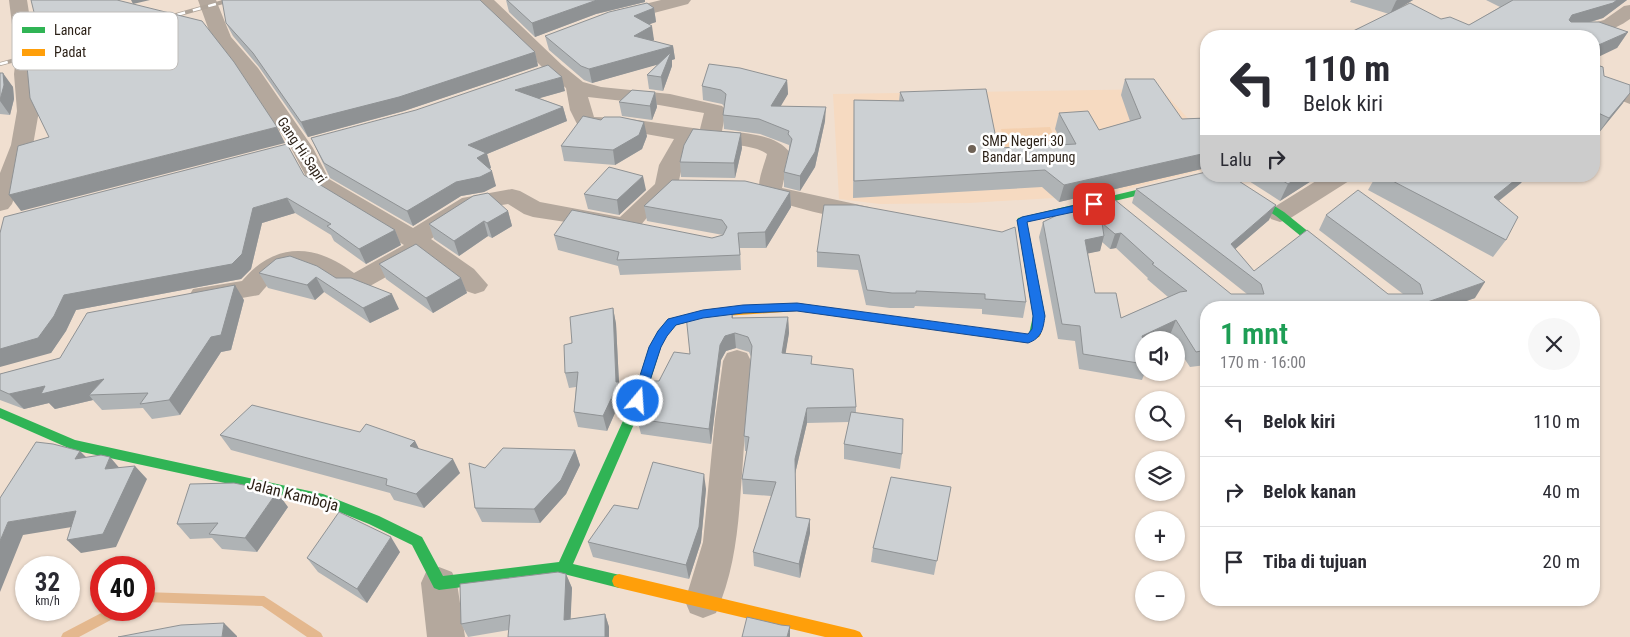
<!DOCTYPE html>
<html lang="id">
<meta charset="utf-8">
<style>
:root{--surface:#fff;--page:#f7f7f7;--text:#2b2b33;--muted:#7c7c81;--line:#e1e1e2}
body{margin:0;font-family:"Roboto Condensed",sans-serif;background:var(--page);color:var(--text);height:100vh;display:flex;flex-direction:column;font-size:19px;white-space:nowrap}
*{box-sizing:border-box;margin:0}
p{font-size:16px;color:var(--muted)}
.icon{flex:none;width:28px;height:28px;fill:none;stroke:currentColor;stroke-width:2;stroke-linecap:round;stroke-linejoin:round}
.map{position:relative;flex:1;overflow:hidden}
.side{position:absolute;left:1200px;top:301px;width:400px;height:305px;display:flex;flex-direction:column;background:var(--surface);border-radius:20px;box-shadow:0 1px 4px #0004}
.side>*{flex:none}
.banner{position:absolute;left:1200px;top:30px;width:400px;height:152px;border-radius:20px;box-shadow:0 1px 4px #0004;background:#fff;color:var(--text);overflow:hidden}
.buttons{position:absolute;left:1135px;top:331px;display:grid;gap:10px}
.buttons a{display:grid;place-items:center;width:50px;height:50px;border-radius:50%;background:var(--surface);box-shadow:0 1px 4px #0004;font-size:25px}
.speed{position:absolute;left:15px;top:556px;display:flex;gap:10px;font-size:25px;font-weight:700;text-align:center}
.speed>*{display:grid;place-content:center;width:65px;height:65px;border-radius:50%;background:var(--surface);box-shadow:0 1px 4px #0004;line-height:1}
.speed small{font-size:12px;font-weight:400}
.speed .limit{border:8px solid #d22;background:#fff;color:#111}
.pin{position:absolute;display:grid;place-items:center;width:42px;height:42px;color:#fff;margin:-21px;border-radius:10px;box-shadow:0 2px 8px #0006}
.me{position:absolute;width:55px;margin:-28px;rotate:18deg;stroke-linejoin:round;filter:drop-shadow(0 0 4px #0008)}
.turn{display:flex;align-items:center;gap:18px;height:105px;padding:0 20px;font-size:22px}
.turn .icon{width:65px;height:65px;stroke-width:2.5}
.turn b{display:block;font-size:35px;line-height:42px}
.then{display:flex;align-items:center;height:48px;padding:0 20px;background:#0003;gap:10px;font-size:19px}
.round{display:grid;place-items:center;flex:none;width:52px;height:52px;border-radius:26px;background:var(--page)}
.overview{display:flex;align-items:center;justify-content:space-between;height:85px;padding:0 20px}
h1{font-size:30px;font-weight:600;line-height:38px;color:#1e9e55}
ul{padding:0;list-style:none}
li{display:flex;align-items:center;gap:15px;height:70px;padding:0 20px;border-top:1px solid var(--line)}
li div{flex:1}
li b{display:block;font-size:19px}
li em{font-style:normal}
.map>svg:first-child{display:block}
.built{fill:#f6dac1}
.green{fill:#f4d0af}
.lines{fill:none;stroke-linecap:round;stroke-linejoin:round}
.stream{fill:#e4b88e;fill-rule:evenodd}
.street{fill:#b4a89d;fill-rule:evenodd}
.fast{fill:#30b455;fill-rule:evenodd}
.slow{fill:#ff9f0a;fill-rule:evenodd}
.rail-casing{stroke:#afa499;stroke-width:4}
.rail{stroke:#fff;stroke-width:2.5;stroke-dasharray:8;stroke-linecap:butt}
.wall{fill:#afb3b5;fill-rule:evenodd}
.shaded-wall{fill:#8f9294}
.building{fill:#ccd0d3;stroke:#8f9294;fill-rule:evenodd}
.route{fill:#1a73e8;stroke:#114b97}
.poi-dot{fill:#6f6256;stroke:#fff;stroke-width:2}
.labels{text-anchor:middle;stroke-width:5;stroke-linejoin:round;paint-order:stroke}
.poi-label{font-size:14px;fill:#2a1f15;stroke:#fff;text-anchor:start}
.street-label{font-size:14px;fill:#2a1f15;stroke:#fff}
.near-street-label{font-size:16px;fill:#2a1f15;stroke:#fff}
.key{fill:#fff;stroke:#bfbcb9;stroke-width:1}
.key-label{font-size:14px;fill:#2a1f15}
</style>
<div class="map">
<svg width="1630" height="637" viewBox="0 0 1630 637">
<rect width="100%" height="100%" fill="#f0dfd0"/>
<!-- built -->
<path class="built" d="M1161 89 1206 138V169L1104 195 969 203 880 204 839 199 833 94Z"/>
<!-- green -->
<path class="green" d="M1050 127 1063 157 1009 160 1001 129Z"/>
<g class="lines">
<!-- stream -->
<path class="stream" d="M144 592 264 596 321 633 323 637H307L262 606 144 602Z
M107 610H124L122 614 79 637H61L63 633Z"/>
<!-- street -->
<path class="street" d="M9 0H27L36 57 34 74 39 111 33 145 12 204 8 209 0 211V173L11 145 17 111 14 74 16 57Z
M198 0H216L231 37 258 68 313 148 329 179 413 228 462 198 512 189 520 191 540 202 620 217 655 184 659 165 674 139 623 130 579 128 570 110 566 88 548 73 475 0H494L562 65 583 82 601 87 670 94 722 106 726 110 722 131C744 133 777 134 790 153L782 188 869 207 872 212 869 217C844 224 787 204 762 197 754 186 764 167 767 154 754 143 712 144 694 142L684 159 679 180 693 182 697 187 693 192 685 194 673 193 650 214 635 232 626 234 592 226 533 217 524 214 508 204 477 209 431 239 474 269 488 285 484 291 475 294 466 291 456 281 422 257 361 291C347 295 342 290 330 282 299 259 282 267 259 295L202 305 193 303 189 296 193 289 242 281C274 242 315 243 354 273L404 245 312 188 291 148 243 76 212 39ZM588 97 659 105 704 113 700 129 623 118 594 117Z
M661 0H691L688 4 616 23 609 21 607 17 609 13Z
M1630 5V19C1609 34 1586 38 1561 36L1563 32 1604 20 1624 6Z
M1594 77 1630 91V104L1594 90Z
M1324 176H1352L1349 181 1289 219 1280 222 1271 219 1268 214 1271 209Z
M737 350 747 353 751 361C748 394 745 427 743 460 739 512 738 564 716 613L703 618 690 613 685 601 703 542 715 419 723 361 727 353Z
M439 567 452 572 457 583 465 637H427L421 583 426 572Z"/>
<!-- fast -->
<path class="fast" d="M1170 182 1173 183V187L1027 222 1045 316 1039 337H1031L1029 334 1033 316 1017 220 1018 218Z
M1242 186 1284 212 1336 254 1337 256 1336 258H1328L1276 216 1239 191 1237 189 1239 187Z
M710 309 714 310 716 313 714 316 676 325 666 336 661 347 644 401 573 564 624 576 626 581 624 586 619 588 564 574 439 590 434 588 412 545 369 524 317 503 73 450 0 418V408L75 440 323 494 379 516 422 537 443 576 559 562 632 401 649 347 658 331 668 319Z"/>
<!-- slow -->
<path class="slow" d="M797 303 1025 335 1035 330 1041 334 1039 337 1027 343 797 311 710 317 704 313 710 309Z
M619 574 855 630 860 632 863 637H825L619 588 614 586 612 581 614 576Z"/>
<!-- rail casing -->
<g class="rail-casing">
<path id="rail" d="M162 19 230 0
M0 64 56 49"/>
</g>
<!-- rail -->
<use href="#rail" class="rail"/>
</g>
<!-- wall -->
<path class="wall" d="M506 0H645V2L596 14 535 37 509 12Z
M1351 0H1413L1396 10 1469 25 1500 7 1486 0H1627L1603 18 1591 22 1628 32 1617 48 1343 36 1389 14 1350 2Z
M654 8 656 22 649 24 654 40 653 41 673 46 675 59 672 60V66L663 91 649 89 647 75 658 64 592 83 584 80 549 50 545 36Z
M226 23 535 52 538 66 404 111 308 137 259 67 233 36Z
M1594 64 1604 76 1623 103 1597 135 1594 133Z
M0 73 13 87 14 99 10 115 0 114Z
M1125 79 1182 119 1206 118V169V168L1059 202 1042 187 853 198 854 100 899 101 900 92 998 148 1063 145 1055 129 1059 113 1099 130 1130 121 1121 95Z
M787 80 788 94 780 106 825 121 815 167 800 191 784 187V172L789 149V145L760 134 724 129 723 115 724 106 722 104 703 100 702 86Z
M565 91 539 98 563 107 567 121 487 154 491 168 489 169 496 186 484 192 461 196 413 226 330 178 311 138Z
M655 92 657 107 652 120 622 116 619 102Z
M647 136 642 149 615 165 564 161 561 146Z
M742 148 735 178 681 177 680 162Z
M304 175 395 230 401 245 366 264 334 241 331 235 295 213 262 223 251 269 241 279 76 310 66 331 51 353 0 233Z
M1241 176H1319L1280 201Z
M1376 176H1526L1521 183 1499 201 1506 240 1493 257 1368 190Z
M1136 189 1269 220 1235 249 1254 271 1388 294H1403L1319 230 1326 215 1475 298 1446 308H1206V365L1190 367 1176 346V340H1173L1170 335 1160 340H1144V372H1145L1142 380 1079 369 1075 341 1058 339 1039 237 1043 222 1080 205V202L1231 294H1247L1132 203ZM1102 242 1110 249 1116 248 1148 278 1147 279 1168 297 1121 318 1095 293 1088 253 1100 251Z
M646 190 619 215 588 209 584 194Z
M790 192 791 207 766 248H740L741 270 620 275 618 266 558 250 554 235 712 238 723 235 647 221 644 206Z
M508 211 512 226 492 238 488 236 459 256 434 239 429 224Z
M1002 232 1026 302 1023 318 982 314V309L915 306 914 308H890L866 305 858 270 817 267V252Z
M379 264 461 278 467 293 433 313 386 279Z
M259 273 336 278 399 309 370 323 324 292 315 300 268 288Z
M244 300 231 350 221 352 180 415 152 419 143 408 102 410 93 400 55 409 49 403 24 409 0 400V374L60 358Z
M613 308 616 324 619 383 622 397 607 431 578 427 574 412 576 387 569 388 565 373 572 343Z
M788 317 789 333 785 354 812 364 856 407V413L902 454 900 469 844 459V444L849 422 807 423 795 474 796 517 810 533 800 578 754 566 753 552 771 496 743 494 742 479 747 451H745L744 436 751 357 749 352 736 348 726 351 721 360 711 444 641 434 637 419 659 381 733 318Z
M360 432 415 441 419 449 460 473 424 508 394 500 390 493 231 450 220 435Z
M575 450 580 465 566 494 540 523 482 522 475 508 485 468Z
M951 487 934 575 871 562 873 548Z
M706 489 701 542 689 579 593 557 588 542 638 509Z
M288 507 257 552 222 549 212 538 190 539 177 524Z
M400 552 367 603 318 572 307 558Z
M566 574 572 588 570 619 605 614 609 627 509 630 468 637 461 624Z"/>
<!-- shaded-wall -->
<path class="shaded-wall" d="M131 0H150L133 4Z
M597 0H645V2L596 14 535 37 532 23Z
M1397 0H1413L1390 14 1396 1Z
M1617 0H1627L1603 18 1562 30 1572 15Z
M654 8 656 22 636 29 634 16Z
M652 26 654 40 636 50 634 36Z
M1628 32 1617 48 1594 59V47Z
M673 46 675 59 672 60V66L663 91 661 77 667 62 592 83 589 69Z
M535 52 538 66 404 111 308 137 301 122Z
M3 73 13 87 14 99 10 115 0 101Z
M562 77 565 91 519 104 515 90Z
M787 80 788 94 772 121 771 106Z
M655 92 657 107 652 120 650 106Z
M1630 93 1623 103 1597 135 1609 118Z
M563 107 567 121 487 154 491 168 482 173 468 145Z
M826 107 825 121 815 167 800 191V176Z
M644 122 647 136 642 149 615 165 613 150Z
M277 127 285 143 21 211 9 195Z
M741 133 742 148 735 178 734 163Z
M1206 153V168L1059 202 1064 185Z
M492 171 496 186 484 192 461 196 413 226 407 211 456 182Z
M643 176 646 190 619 215 617 200Z
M1301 176H1319L1280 201 1288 184Z
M1520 176H1526L1521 183 1482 214 1494 197Z
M790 192 791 207 766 248 765 232Z
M287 198 295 213 262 223 251 269 241 279 76 310 66 331 51 353 0 367V349L64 295 253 208Z
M1276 205 1269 220 1226 257 1231 244Z
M508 211 512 226 492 238 487 223Z
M484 221 488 236 459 256 454 241Z
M395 230 401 245 366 264 359 249Z
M1121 233 1116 248 1110 249 1115 234Z
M1104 236 1100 251 1081 255 1085 240Z
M316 277 324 292 315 300 307 285Z
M461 278 467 293 433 313 426 298Z
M1485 282 1475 298 1446 308H1416V306Z
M235 285 244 300 231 350 221 352 180 415 169 400Z
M392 294 399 309 370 323 363 308Z
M732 307 736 348 726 351 721 360 711 444 709 429 720 345 732 318Z
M613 308 616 324 619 383 622 397 607 431 603 416 616 382Z
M788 317 789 333 783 369 782 353Z
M1176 320 1170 335 1160 340H1144V348L1142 336Z
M104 379 89 395 93 400 55 409 49 403 24 409 9 394 45 386Z
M807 408V423L795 474V459Z
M415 441 422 455 410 446Z
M575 450 580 465 566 494 540 523 534 509Z
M80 451 93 464 75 459Z
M110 457 122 471 105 469Z
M453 459 460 473 424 508 416 494Z
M135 466 147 479 116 547 81 553 67 540Z
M704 474 706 489 701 542 689 579 686 565Z
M277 492 288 507 257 552 245 538Z
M76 511 90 524 23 535 0 592V541L8 522Z
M810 519V533L800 578 799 564Z
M391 537 400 552 367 603 357 589Z
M566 574 572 588 570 634 564 620Z
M605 614 609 627V637H605Z
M224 623 237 636V637H222Z
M790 626V637H787Z"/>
<!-- building -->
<path class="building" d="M31 0H117L202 21 234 62 277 127 9 195 18 146 49 137 30 98 27 66 50 62 44 53Z
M222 0H480L535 52 399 97 301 122 253 53 226 23Z
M507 0H597L532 23Z
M1513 0H1617L1613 3 1572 15 1569 20 1571 22H1599L1628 32 1594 47V36H1343L1410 3 1441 19 1450 17 1469 25Z
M647 3 654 8 634 16 652 26 634 36 673 46 589 69 581 66 545 36 609 12Z
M671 52 661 77 647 75Z
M709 64 740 68 787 80 771 106 826 107 815 152 800 176 784 172 792 139 788 134 789 131 759 119 723 115 726 94 721 90 702 86Z
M1594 64 1603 67 1604 76 1630 85V93L1609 118 1594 111Z
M548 65 562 77 515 90 563 107 468 145 486 153 477 158 492 171 480 177 456 182 407 211 324 163 311 138 416 110Z
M0 73H3L4 85 0 100Z
M1125 79H1154L1182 119 1206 118V153L1064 185 1045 170 854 181V100L904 101 900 92 986 89 998 148 1076 144 1059 113 1088 111 1099 130 1141 118Z
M632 90 655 92 650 106 619 102Z
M583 116 601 120 604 117H620L644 122 639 135 613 150 561 146Z
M693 129 741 133 734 163 680 162 684 145Z
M287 144 304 175 395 230 359 249 327 226 331 224 287 198 253 208 242 254 232 264 64 295 54 316 38 338 0 349V233L4 217Z
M609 167 643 176 617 200 584 194Z
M1206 172V176H1231L1276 205 1231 244 1254 271 1307 230 1388 294H1423L1420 284 1326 215 1358 190 1485 282 1416 306 1418 308H1206V350L1196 352 1176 320 1142 336 1144 344V364L1083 354 1080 326 1062 324 1043 222 1082 203 1080 202 1109 195 1231 294H1264L1261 284 1136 189ZM1102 223 1115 234 1121 233 1154 263 1152 264 1187 291 1180 292 1121 318 1116 293H1095L1085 240 1104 236Z
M1275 176H1301L1288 184Z
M1383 176H1520L1494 197 1518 217 1506 240Z
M672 180 745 181 790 192 765 232 738 233 740 255 617 260 619 252 554 235 572 210 712 238 723 235 727 227 722 220 644 206Z
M488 193 508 211 487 223 484 221 454 241 429 224 473 196Z
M824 205H856L1002 232 1015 227 1026 302 985 299V294L916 291V293H892L867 290 859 255 817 252Z
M416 244 461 278 426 298 379 264Z
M290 256 317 266 336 278H351L392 294 363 308 316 277 307 285 259 273 276 259Z
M235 285 221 335 211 337 169 400 140 404 148 393 89 395 104 379 41 394 45 386 9 394 0 390V374L60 358 87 313Z
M732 307V318L788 317 782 353 812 356 811 364 853 369 856 407 807 408 795 459 796 517 810 519 799 564 753 552 776 482 742 479 749 437 744 436 752 346 748 337 735 333 725 336 720 345 709 429 637 419 654 381H659L674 352 690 354 686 315Z
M613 308 616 382H619L603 416 574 412 578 372 565 373 564 345 572 343 570 317Z
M252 405 360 432 366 424 415 441 410 446 453 459 416 494 386 485 387 479 220 435Z
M851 412 903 419 902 454 844 444Z
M36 442 53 444 80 451 75 459 101 455 110 457 105 469 135 466 103 534 67 540 76 511 8 522 0 541V498Z
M503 448 575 450 561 480 534 509 475 508 469 463 485 468Z
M653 462 704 474 699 527 686 565 588 542 614 505 638 509Z
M891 477 951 487 937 561 873 548Z
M234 483 277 492 245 538 209 534 218 523 177 524 190 484Z
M339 512 391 537 357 589 307 558Z
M558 572 566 574 564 620 605 614V637H508L510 615 461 624 460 584Z
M747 617 781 625 790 626 787 637H742Z
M224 623 222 637H118L181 625Z"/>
<!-- route -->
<path class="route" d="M1094 201 1097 202V207L1027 222 1045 316C1043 329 1042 338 1028 343L797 311 743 313 703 318 676 325 667 336 661 347 642 405H633L632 401 649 347 658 331 668 319 703 310 743 305 797 303 1028 334 1032 329 1033 316 1017 220 1022 217Z"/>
<!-- markers -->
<circle class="poi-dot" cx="972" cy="149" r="5"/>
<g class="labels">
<!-- poi labels -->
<g class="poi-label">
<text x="982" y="146">SMP Negeri 30<tspan x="982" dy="16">Bandar Lampung</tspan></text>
</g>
<!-- street labels -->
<g class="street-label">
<text transform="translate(302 150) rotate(56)" y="5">Gang Hi.Sapri</text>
</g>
<!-- near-street labels -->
<g class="near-street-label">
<text transform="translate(293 494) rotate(14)" y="6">Jalan Kamboja</text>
</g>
</g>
<!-- legend -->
<rect x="12" y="12" width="166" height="58" rx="8" class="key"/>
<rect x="22" y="27" width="23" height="6" fill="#30b455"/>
<rect x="22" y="49" width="23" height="7" fill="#ff9f0a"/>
<g class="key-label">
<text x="54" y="35">Lancar</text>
<text x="54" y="57">Padat</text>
</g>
</svg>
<div class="buttons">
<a><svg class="icon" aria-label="sound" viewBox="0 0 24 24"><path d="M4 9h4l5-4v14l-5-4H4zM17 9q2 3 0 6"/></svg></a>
<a><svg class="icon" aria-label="search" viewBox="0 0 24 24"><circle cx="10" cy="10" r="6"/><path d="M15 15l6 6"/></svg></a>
<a><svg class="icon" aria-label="layers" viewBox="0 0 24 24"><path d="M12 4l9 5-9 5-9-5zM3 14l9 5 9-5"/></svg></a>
<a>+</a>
<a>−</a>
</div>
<div class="speed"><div>32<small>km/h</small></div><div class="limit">40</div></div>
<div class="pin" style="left:1094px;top:204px;background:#d93025"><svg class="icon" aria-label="arrive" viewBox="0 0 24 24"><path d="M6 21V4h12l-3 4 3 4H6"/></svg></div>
<svg class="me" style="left:638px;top:401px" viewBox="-20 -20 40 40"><circle r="17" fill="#1a73e8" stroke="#fff" stroke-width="3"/><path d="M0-11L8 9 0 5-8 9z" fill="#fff"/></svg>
<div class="banner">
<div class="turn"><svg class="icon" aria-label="left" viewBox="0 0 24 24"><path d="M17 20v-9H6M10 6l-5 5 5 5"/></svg><div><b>110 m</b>Belok kiri</div></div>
<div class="then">Lalu<svg class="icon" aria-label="right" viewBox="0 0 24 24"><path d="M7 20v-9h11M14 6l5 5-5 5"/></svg></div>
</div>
<section class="side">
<div class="overview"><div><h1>1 mnt</h1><p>170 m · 16:00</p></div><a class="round"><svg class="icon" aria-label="close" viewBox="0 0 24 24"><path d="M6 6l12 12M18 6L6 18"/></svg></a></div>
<ul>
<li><svg class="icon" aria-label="left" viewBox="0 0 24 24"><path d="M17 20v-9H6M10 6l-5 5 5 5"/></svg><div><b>Belok kiri</b></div><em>110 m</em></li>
<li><svg class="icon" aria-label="right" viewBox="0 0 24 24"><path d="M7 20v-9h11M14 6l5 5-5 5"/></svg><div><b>Belok kanan</b></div><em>40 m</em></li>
<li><svg class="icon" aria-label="arrive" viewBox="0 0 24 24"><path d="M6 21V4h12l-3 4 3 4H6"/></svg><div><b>Tiba di tujuan</b></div><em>20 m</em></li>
</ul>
</section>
</div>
